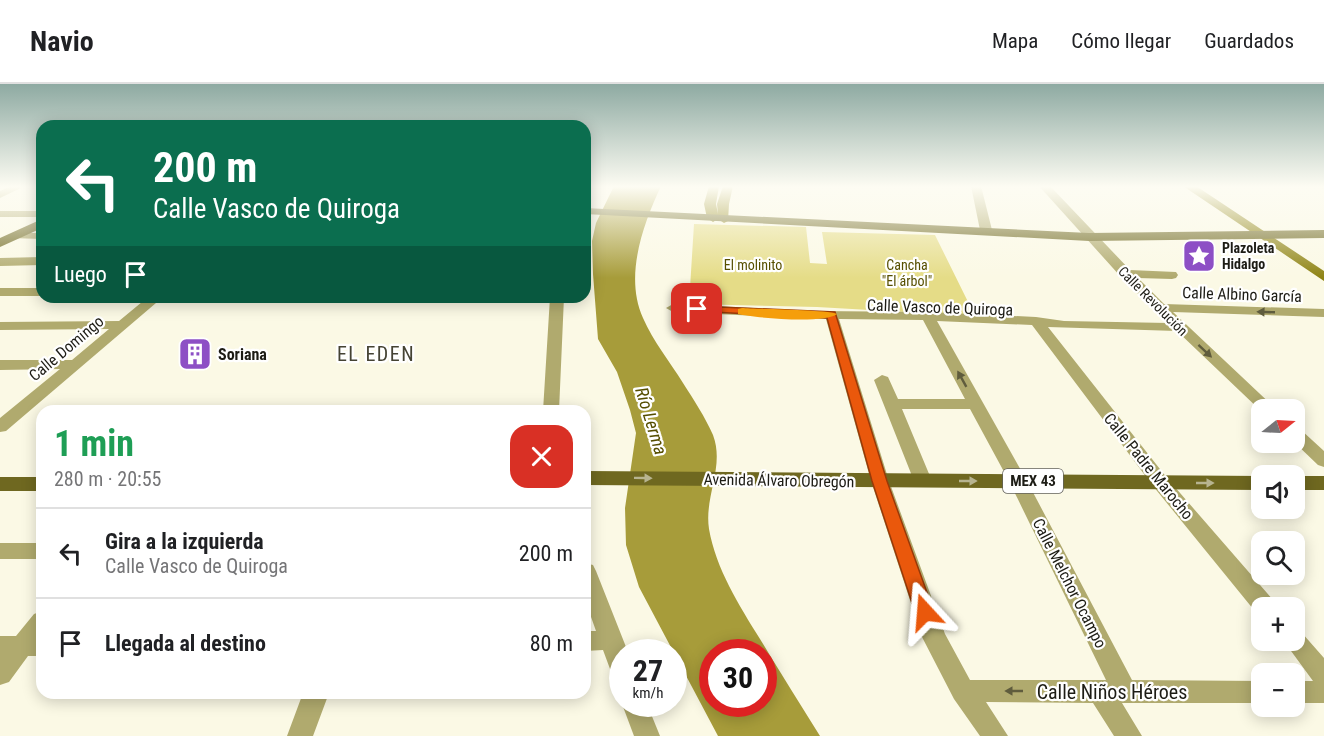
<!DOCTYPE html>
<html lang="es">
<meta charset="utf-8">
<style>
:root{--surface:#fff;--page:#f6f6f6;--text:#202124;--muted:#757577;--line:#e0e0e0}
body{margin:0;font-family:"Roboto Condensed",sans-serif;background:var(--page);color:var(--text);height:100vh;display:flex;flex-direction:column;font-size:22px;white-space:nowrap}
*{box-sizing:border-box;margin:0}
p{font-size:20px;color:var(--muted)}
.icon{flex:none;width:33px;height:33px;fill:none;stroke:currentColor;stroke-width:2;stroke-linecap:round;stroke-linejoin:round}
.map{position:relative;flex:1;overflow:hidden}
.side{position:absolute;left:36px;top:321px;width:555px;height:294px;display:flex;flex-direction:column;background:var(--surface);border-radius:18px;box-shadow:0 3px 15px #0003}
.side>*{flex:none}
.banner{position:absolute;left:36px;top:36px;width:555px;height:183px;border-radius:18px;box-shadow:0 3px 15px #0003;background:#0b6e4f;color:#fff;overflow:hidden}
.needle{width:39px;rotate:72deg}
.controls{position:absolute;left:1251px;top:315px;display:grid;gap:12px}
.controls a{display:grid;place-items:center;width:54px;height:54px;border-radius:12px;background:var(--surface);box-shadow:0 3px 15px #0003;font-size:30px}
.speed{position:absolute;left:609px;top:555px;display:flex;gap:12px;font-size:30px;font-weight:700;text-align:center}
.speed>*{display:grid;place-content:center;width:78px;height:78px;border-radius:50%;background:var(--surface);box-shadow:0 3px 15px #0003;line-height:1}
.speed small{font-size:15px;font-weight:400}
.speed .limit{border:9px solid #d22;background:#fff;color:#111}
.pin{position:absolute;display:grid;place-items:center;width:51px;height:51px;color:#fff;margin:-26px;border-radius:12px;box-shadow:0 3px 9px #0006}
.me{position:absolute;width:66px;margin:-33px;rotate:341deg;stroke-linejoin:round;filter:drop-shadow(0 0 4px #0008)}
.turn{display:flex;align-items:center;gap:21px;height:126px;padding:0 18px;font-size:27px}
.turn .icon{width:78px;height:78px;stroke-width:2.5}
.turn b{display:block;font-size:42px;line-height:51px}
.then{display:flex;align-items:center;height:57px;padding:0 18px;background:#0003;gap:12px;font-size:22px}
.round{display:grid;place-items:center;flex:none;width:63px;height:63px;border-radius:18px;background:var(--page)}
.headline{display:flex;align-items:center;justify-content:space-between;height:102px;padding:0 18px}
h1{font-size:36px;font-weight:700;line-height:45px;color:#1e9e55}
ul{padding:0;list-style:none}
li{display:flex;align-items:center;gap:18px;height:90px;padding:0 18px;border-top:2px solid var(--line)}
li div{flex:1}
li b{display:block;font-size:22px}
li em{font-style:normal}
header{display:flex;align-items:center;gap:36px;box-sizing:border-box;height:84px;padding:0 30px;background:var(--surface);border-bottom:2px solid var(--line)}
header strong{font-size:28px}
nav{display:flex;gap:33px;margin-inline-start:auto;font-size:21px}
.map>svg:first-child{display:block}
.green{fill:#e5dc87}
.water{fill:#a79c3a;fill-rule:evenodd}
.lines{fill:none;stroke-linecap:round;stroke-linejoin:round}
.street{fill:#b0aa6e;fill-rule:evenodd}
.secondary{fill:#8e8313;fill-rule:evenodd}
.primary{fill:#6f6820;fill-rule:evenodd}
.oneway{fill:#5f5c3d}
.oneway2{fill:#b7b490}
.route{fill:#ea580c;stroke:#983908;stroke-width:1.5}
.slow{fill:#f59e0b}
.labels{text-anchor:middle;stroke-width:4.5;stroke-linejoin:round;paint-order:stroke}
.far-poi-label{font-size:14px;font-weight:bold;fill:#1d1c15;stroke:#fff;text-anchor:start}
.far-park-label{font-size:14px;fill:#574f00;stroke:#fff}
.far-street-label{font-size:14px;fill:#1d1c15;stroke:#fff}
.shield{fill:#fff;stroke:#61605b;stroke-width:1.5}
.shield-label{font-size:15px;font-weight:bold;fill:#1d1c15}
.street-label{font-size:16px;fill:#1d1c15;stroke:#fff}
.poi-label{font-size:16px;font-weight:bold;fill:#1d1c15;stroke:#fff;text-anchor:start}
.water-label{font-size:18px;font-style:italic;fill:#564e00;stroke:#fff}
.quarter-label{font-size:20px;letter-spacing:1.5px;fill:#454333;stroke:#fff}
.near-street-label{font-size:20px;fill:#1d1c15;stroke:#fff}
</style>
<header>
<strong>Navio</strong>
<nav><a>Mapa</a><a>Cómo llegar</a><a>Guardados</a></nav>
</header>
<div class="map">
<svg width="1324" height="652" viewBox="0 0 1324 652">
<rect width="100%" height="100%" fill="#fbf9e5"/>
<!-- green -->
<path class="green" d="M694 140 806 143 810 179 827 180 822 148 935 151 975 232 817 223 689 220Z"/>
<!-- water -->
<path class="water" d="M614 102H661C643 141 624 192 643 234 653 257 670 278 683 299 694 316 705 333 713 351 725 383 704 412 709 445 716 485 739 521 760 555 780 588 800 620 820 652H718L639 503 626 461 625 424 636 349 630 326 617 288 598 255 593 190 592 157 596 139ZM712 568H764V620H712Z"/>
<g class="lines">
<!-- street -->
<path class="street" d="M11 102H25L0 114V107Z
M971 102H981L992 146 990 148 986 149 980 146Z
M1039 102H1050L1130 186 1176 188 1178 191 1176 194 1172 195 1138 194 1164 220 1324 225V233L1173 228 1277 326H1262V328L1177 247 1048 243 1167 394 1274 517 1277 524H1262V532L1258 531 1153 402 1032 241 937 237 1027 397 1132 596 1262 597V619H1122L1142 652H1114L1093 619 986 618 1008 652H980L954 615 922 553 871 397 826 235 673 228 666 224 673 220 815 227 928 228 1036 233 1064 237 1168 239 1121 193ZM839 235 923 236 965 315H898L888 293 882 291 874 296 914 397 916 401 923 403 930 401 932 397 902 325H970L1009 397 1106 596H970L945 550 889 397Z
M0 127H42V133H0Z
M15 149H42V155L11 154V150Z
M42 173V181L0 182V174Z
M0 204H42V212H0Z
M148 213H163L6 347 0 348V334L60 285 0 286V276H72L109 245 0 246V238L119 237Z
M550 213H564L559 327H543Z
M1294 344 1300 345 1324 367V383L1318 381 1294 358Z
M0 459H42V475H0Z
M585 479 593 481 596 487 628 568H622V596L613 593 603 566 585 567V547H596L585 516Z
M42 527V572H28L9 598 0 601V552H16L34 530Z
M1294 546 1302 549 1324 574V619H1294V597H1313L1283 556H1294Z
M303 609H329L313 652H287Z
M622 620H647L660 652H634Z"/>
<!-- secondary -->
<path class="secondary" d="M709 102H719L716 120 718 130 717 120 723 102H733L729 120 728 137 724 139 718 135 713 138 707 134 704 120Z
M1183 102H1196L1324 187V197Z"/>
<!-- primary -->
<path class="primary" d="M585 124 1089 149 1324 146V154L1089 157 585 130Z
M42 135V144L0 163V154Z
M585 387 1262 392V406L585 401Z
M1294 392H1324V406H1294Z
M0 393H42V407H0Z"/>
</g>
<!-- one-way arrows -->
<defs><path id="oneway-solid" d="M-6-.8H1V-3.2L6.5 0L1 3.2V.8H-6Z" transform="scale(1.5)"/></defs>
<g class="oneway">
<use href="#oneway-solid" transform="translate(1266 228) rotate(-178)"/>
<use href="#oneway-solid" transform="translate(1205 267) rotate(43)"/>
<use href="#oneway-solid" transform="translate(962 295) rotate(-119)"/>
<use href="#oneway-solid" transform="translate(1014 607) rotate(-180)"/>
</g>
<g class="oneway2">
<use href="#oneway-solid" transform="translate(643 394) rotate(1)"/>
<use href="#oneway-solid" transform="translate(968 397)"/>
<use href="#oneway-solid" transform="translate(1205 399)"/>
</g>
<!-- sky -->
<linearGradient id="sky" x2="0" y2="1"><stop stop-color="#8eaaa2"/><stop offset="0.53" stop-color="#fdfcf3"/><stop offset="1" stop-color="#fdfcf3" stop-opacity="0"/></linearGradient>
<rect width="1324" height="194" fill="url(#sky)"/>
<!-- route -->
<path class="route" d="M697 222 835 228 887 397 934 528 931 534 925 536 918 534 915 528 872 397 827 234 693 227V223Z"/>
<!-- slow -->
<path class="slow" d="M742 224C755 225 832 226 837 230 825 240 755 234 738 230V225Z"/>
<!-- icons -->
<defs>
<g id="sight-square" transform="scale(1.725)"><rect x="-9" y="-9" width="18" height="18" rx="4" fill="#8d4fc5" stroke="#fff"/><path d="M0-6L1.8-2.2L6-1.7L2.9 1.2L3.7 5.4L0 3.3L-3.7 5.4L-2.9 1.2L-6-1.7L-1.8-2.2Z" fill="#fff"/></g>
<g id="building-square" transform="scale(1.725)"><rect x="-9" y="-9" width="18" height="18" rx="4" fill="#8d4fc5" stroke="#fff"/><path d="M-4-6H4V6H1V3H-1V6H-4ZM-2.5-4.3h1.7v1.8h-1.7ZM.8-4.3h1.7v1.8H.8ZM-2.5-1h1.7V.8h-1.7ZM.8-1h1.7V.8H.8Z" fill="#fff"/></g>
</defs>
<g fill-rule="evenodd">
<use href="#sight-square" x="1199" y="172"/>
<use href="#building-square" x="195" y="270"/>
</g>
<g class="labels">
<!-- far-poi labels -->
<g class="far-poi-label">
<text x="1222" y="169">Plazoleta<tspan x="1222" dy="16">Hidalgo</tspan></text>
</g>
<!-- far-park labels -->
<g class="far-park-label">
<text x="753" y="186">El molinito</text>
<text x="907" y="186">Cancha<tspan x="907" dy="16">"El árbol"</tspan></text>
</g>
<!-- far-street labels -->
<g class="far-street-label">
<text transform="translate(1153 217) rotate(45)" y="5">Calle Revolución</text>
</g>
<!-- shield labels -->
<rect class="shield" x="1003" y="385" width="60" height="24" rx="4.5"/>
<g class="shield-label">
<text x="1033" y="402">MEX 43</text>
</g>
<!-- street labels -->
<g class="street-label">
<text transform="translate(1242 210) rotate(2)" y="6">Calle Albino García</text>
<text transform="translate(940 223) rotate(2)" y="6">Calle Vasco de Quiroga</text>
<text transform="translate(66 264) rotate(-40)" y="6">Calle Domingo</text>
<text transform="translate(1149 382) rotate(51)" y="6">Calle Padre Marocho</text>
<text transform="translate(779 396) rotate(1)" y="6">Avenida Álvaro Obregón</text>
<text transform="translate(1070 499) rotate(63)" y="6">Calle Melchor Ocampo</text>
</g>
<!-- poi labels -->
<g class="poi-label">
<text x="218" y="276">Soriana</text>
</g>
<!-- water labels -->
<g class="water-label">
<text transform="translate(651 337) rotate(73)" y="6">Río Lerma</text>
</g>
<!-- quarter labels -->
<g class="quarter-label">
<text x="376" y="277">EL EDEN</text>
</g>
<!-- near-street labels -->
<g class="near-street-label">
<text x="1112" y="615">Calle Niños Héroes</text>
</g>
</g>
</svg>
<div class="controls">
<a><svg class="needle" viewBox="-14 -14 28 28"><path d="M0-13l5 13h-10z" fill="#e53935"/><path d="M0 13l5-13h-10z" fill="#757577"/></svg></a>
<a><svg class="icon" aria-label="sound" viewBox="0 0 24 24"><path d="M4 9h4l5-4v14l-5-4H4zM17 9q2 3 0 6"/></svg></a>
<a><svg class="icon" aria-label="search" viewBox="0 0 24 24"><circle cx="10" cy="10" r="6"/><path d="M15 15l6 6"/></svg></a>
<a>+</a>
<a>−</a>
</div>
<div class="speed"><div>27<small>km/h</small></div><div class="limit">30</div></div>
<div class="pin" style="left:697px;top:225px;background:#d93025"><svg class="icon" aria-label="arrive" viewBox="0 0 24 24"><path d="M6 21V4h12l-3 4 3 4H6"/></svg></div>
<svg class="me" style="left:925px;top:528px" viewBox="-20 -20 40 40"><path d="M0-17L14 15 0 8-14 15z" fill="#ea580c" stroke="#fff" stroke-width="4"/></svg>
<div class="banner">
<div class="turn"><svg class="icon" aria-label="left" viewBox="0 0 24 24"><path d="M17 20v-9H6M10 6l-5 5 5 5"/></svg><div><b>200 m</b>Calle Vasco de Quiroga</div></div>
<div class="then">Luego<svg class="icon" aria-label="arrive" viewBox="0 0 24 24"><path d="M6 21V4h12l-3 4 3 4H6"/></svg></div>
</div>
<section class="side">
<div class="headline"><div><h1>1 min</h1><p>280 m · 20:55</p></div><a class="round" style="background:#d93025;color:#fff"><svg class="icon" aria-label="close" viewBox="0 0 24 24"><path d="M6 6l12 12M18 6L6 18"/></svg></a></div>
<ul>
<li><svg class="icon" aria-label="left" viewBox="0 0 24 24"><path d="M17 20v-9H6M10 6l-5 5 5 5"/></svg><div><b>Gira a la izquierda</b><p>Calle Vasco de Quiroga</p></div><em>200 m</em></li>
<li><svg class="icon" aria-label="arrive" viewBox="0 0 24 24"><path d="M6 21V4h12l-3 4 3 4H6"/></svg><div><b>Llegada al destino</b></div><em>80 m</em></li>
</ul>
</section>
</div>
